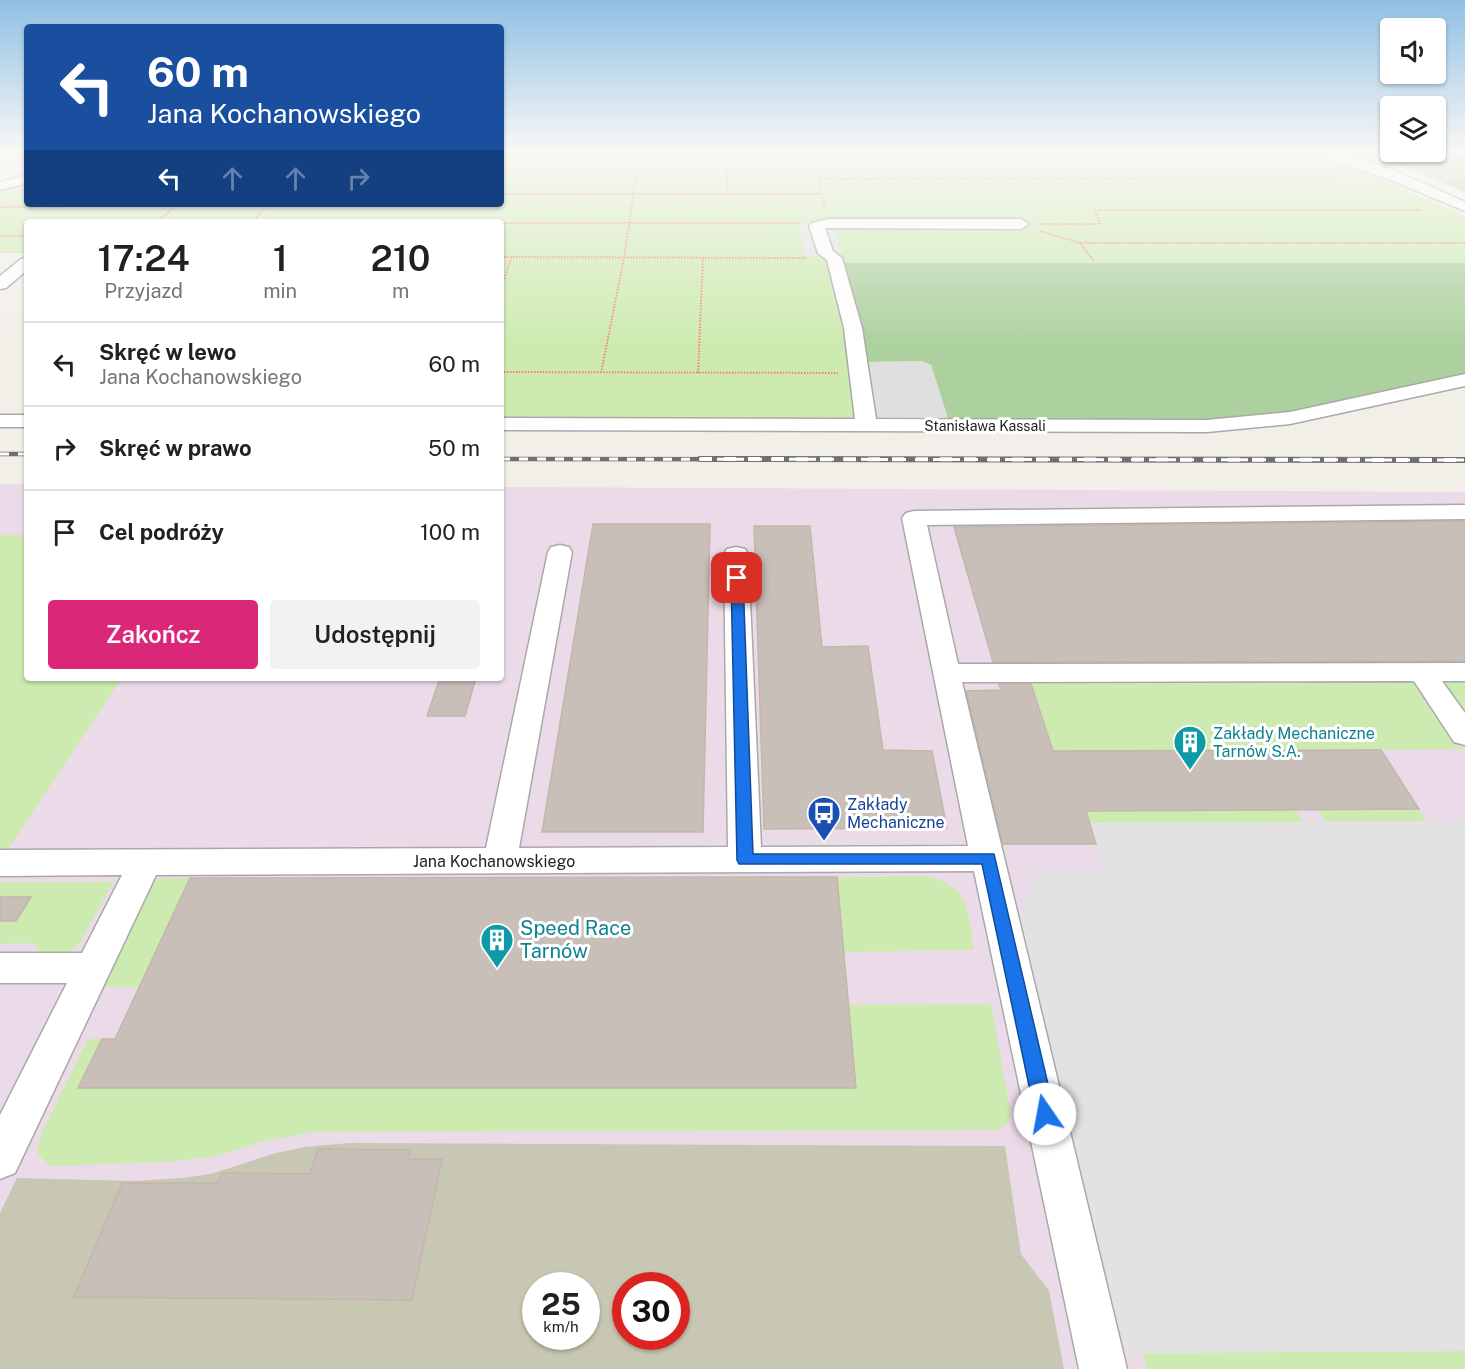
<!DOCTYPE html>
<html lang="pl">
<meta charset="utf-8">
<style>
:root{--surface:#fff;--page:#f2f2f2;--text:#202124;--muted:#757577;--line:#e0e0e0;--accent:#db2777}
body{margin:0;font-family:"Public Sans",sans-serif;background:var(--page);color:var(--text);height:100vh;display:flex;flex-direction:column;font-size:22px;white-space:nowrap}
*{box-sizing:border-box;margin:0}
p{font-size:20px;color:var(--muted)}
.icon{flex:none;width:33px;height:33px;fill:none;stroke:currentColor;stroke-width:2;stroke-linecap:round;stroke-linejoin:round}
.map{position:relative;flex:1;overflow:hidden}
.drawer{position:absolute;left:24px;top:219px;width:480px;height:462px;display:flex;flex-direction:column;background:var(--surface);border-radius:6px;box-shadow:0 2px 4px #0004}
.drawer>*{flex:none}
.top-card{position:absolute;left:24px;top:24px;width:480px;height:183px;border-radius:6px;box-shadow:0 2px 4px #0004;background:#1a4fa0;color:#fff;overflow:hidden}
.tools{position:absolute;left:1380px;top:18px;display:grid;gap:12px}
.tools a{display:grid;place-items:center;width:66px;height:66px;border-radius:6px;background:var(--surface);box-shadow:0 2px 4px #0004;font-size:30px}
.speed{position:absolute;left:522px;top:1272px;display:flex;gap:12px;font-size:30px;font-weight:700;text-align:center}
.speed>*{display:grid;place-content:center;width:78px;height:78px;border-radius:50%;background:var(--surface);box-shadow:0 2px 4px #0004;line-height:1}
.speed small{font-size:15px;font-weight:400}
.speed .limit{border:9px solid #d22;background:#fff;color:#111}
.pin{position:absolute;display:grid;place-items:center;width:51px;height:51px;color:#fff;margin:-26px;border-radius:12px;box-shadow:0 3px 9px #0006}
.me{position:absolute;width:66px;margin:-33px;rotate:348deg;stroke-linejoin:round;filter:drop-shadow(0 0 4px #0008)}
.turn{display:flex;align-items:center;gap:21px;height:126px;padding:0 24px;font-size:27px}
.turn .icon{width:78px;height:78px;stroke-width:2.5}
.turn b{display:block;font-size:42px;line-height:51px}
.lanes{display:flex;align-items:center;height:57px;padding:0 24px;background:#0003;justify-content:center;gap:30px;direction:ltr}
.lanes .off{opacity:.35}
.eta{display:flex;justify-content:space-evenly;align-items:center;height:102px;text-align:center}
.eta b{font-size:36px;font-weight:600;line-height:42px}
.action{display:flex;gap:12px;margin-top:auto;padding:12px 24px}
.action a{flex:1;height:69px;border-radius:6px;background:var(--accent);color:#fff;font-size:24px;font-weight:600;line-height:69px;text-align:center}
.action a+a{background:var(--page);color:var(--text)}
ul{padding:0;list-style:none}
li{display:flex;align-items:center;gap:18px;height:84px;padding:0 24px;border-top:2px solid var(--line)}
li div{flex:1}
li b{display:block;font-size:22px}
li em{font-style:normal}
.map>svg:first-child{display:block}
.residential{fill:#e0dfdf}
.industrial{fill:#ebdbe8;fill-rule:evenodd}
.construction{fill:#c7c7b4;fill-rule:evenodd}
.grass{fill:#cdebb0}
.forest{fill:#add19e}
.parking{fill:#e2e2e2}
.building{fill:#c7bfb8;stroke:#c4b6ab;stroke-width:1.5}
.lines{fill:none;stroke-linecap:round;stroke-linejoin:round}
.minor-casing{stroke:#a9a9a9;stroke-width:3}
.path{stroke:#fa8072;stroke-width:2;stroke-dasharray:1.5 1.5;stroke-linecap:butt}
.minor{fill:#fff;fill-rule:evenodd}
.rail-far1-casing{stroke:#707070;stroke-width:4.5}
.rail-casing{stroke:#707070;stroke-width:6}
.rail-far1{stroke:#fff;stroke-width:3;stroke-dasharray:9;stroke-linecap:butt}
.rail{stroke:#fff;stroke-width:4;stroke-dasharray:12;stroke-linecap:butt}
.route{fill:#1a73e8;stroke:#114b97;stroke-width:1.5}
.labels{text-anchor:middle;stroke-width:6;stroke-linejoin:round;paint-order:stroke}
.far-street-label{font-size:14px;fill:#222;stroke:#fff}
.culture-label{font-size:16px;fill:#0d838f;stroke:#fff;text-anchor:start}
.transit-label{font-size:16px;fill:#164399;stroke:#fff;text-anchor:start}
.street-label{font-size:16px;fill:#222;stroke:#fff}
.near-culture-label{font-size:20px;fill:#0d838f;stroke:#fff;text-anchor:start}
</style>
<div class="map">
<svg width="1465" height="1369" viewBox="0 0 1465 1369">
<rect width="100%" height="100%" fill="#f2efe9"/>
<!-- residential -->
<path class="residential" d="M922 361 931 365 948 417 875 418 863 362Z"/>
<!-- industrial -->
<path class="industrial" d="M0 484H27V678H501V487L1465 492V1369H0ZM536 1286H586V1336H536ZM626 1286H676V1336H626Z"/>
<!-- construction -->
<path class="construction" d="M349 1143 1005 1146 1021 1254 1049 1291 1064 1369H0V1213L17 1178 135 1181 183 1178 211 1174 276 1153 305 1147ZM536 1286H586V1336H536ZM626 1286H676V1336H626Z"/>
<!-- grass -->
<path class="grass" d="M501 152H1300L1376 177 1465 216V263H843L875 418 501 417V222H27V253H0V188L27 181V204H501Z
M0 535H27V678H122L3 857H0Z
M1416 677 1465 744V749L1053 751 1030 680Z
M1435 677H1465V718Z
M1419 809 1426 821H1325L1318 810Z
M1296 810 1302 822 1089 823 1086 811Z
M925 876C971 885 968 912 974 950L844 952 837 877Z
M156 878H190L140 987H103Z
M0 882H113L80 943 65 955 44 959 34 943 0 944Z
M991 1004 1011 1113 1008 1123 997 1130 314 1132 265 1141 217 1156 167 1162 50 1166 36 1152 42 1132 88 1039H102L79 1088H856L849 1005Z
M1465 1351V1369H1147L1143 1353Z"/>
<!-- forest -->
<path class="forest" d="M1352 152H1465V192L1398 164Z
M842 263H1465V377L1243 421H949L931 365 922 361 863 362Z"/>
<!-- parking -->
<path class="parking" d="M800 225H834L841 256H803Z
M1465 821V1351L1143 1353 1128 1356 1020 920 1039 870 1105 869 1089 823Z"/>
<!-- building -->
<path class="building" d="M1465 521V661L993 662 954 527Z
M593 524H710L703 832H542Z
M754 526H810L822 647 868 646 883 750 932 751 947 828 764 829Z
M440 678H476L465 716H427Z
M999 684H1031L1053 751 1381 750 1419 809 1086 811 1096 844H1003L966 691 1001 690Z
M837 877 856 1088H78L102 1039H115L190 878Z
M0 897H31L16 921H0Z
M318 1149 410 1150 408 1159H442L412 1300 74 1297 122 1183H218L222 1173 310 1174Z"/>
<g class="lines">
<!-- minor casing -->
<g class="minor-casing">
<path id="minor" d="M1314 152C1363 152 1420 182 1465 202V211L1386 178 1315 155Z
M27 175V183L0 190V182Z
M828 219H1021L1029 224 1021 229 825 228 833 251 842 258 862 328 876 419 1207 420 1290 412 1465 374V386L1290 424 1207 432 501 430V418L855 419 844 328 827 260 818 253 809 226 812 223Z
M27 257V270L6 288 0 289V276L21 259Z
M0 415H27V427H0Z
M1465 505V519L927 525 958 664 1465 663V681H1442L1465 713V745L1454 742 1414 681 962 682 1127 1369H1079L974 871 156 875 15 1173 0 1179V1115L67 983H0V953H82L122 875 0 876V850L486 848 548 552 551 547 560 545 569 547 572 552 519 848 728 847 724 554 727 549 736 547 745 549 748 554 761 847 968 846 902 518 906 513 914 511Z"/>
</g>
<!-- path -->
<path class="path" d="M727 152V194
M813 152H1274
M813 153 825 207
M0 164 27 159
M501 168H638
M819 179 1337 178
M501 194H822
M0 207 175 206
M157 222 177 204
M252 222 268 204
M501 223H799
M1040 224H1100L1095 210H1422
M1040 231 1080 243
M0 236H27
M501 257 807 258
M1093 260 1080 243H1465
M501 287 512 257
M501 372 838 373
M601 373 624 258 640 152
M698 373 703 258"/>
<!-- minor -->
<use href="#minor" class="minor"/>
<!-- rail-far1 casing -->
<g class="rail-far1-casing">
<path id="rail-far1" d="M0 454H27
M501 459 1465 460"/>
</g>
<!-- rail casing -->
<g class="rail-casing">
<path id="rail" d="M700 459 1465 460"/>
</g>
<!-- rail-far1 -->
<use href="#rail-far1" class="rail-far1"/>
<!-- rail -->
<use href="#rail" class="rail"/>
</g>
<!-- sky -->
<linearGradient id="sky" x2="0" y2="1"><stop stop-color="#8fc0e4"/><stop offset="0.44" stop-color="#f9f8f5"/><stop offset="1" stop-color="#f9f8f5" stop-opacity="0"/></linearGradient>
<rect width="1465" height="344" fill="url(#sky)"/>
<!-- route -->
<path class="route" d="M737 574 743 578 753 854H994L1055 1114 1052 1120 1045 1123 1038 1120 1035 1114 982 864H739L737 860 731 578Z"/>
<!-- icons -->
<defs>
<g id="building-pin" transform="scale(1.725)"><path d="M0 17L-7.5 6A9.5 9.5 0 1 1 7.5 6Z" fill="#0f9aa8" stroke="#fff"/><path d="M-4-6H4V6H1V3H-1V6H-4ZM-2.5-4.3h1.7v1.8h-1.7ZM.8-4.3h1.7v1.8H.8ZM-2.5-1h1.7V.8h-1.7ZM.8-1h1.7V.8H.8Z" fill="#fff"/></g>
<g id="bus-pin" transform="scale(1.725)"><path d="M0 17L-7.5 6A9.5 9.5 0 1 1 7.5 6Z" fill="#1a4fb4" stroke="#fff"/><path d="M-5-6H5V4H4V6H2V4H-2V6H-4V4H-5ZM-3.5-4V0h7V-4ZM-3.5 1.2v1.5H-2V1.2ZM2 1.2v1.5H3.5V1.2Z" fill="#fff"/></g>
</defs>
<g fill-rule="evenodd">
<use href="#building-pin" x="1190" y="742"/>
<use href="#bus-pin" x="824" y="813"/>
<use href="#building-pin" x="497" y="940"/>
</g>
<g class="labels">
<!-- far-street labels -->
<g class="far-street-label">
<text x="985" y="431">Stanisława Kassali</text>
</g>
<!-- culture labels -->
<g class="culture-label">
<text x="1213" y="739">Zakłady Mechaniczne<tspan x="1213" dy="18">Tarnów S.A.</tspan></text>
</g>
<!-- transit labels -->
<g class="transit-label">
<text x="847" y="810">Zakłady<tspan x="847" dy="18">Mechaniczne</tspan></text>
</g>
<!-- street labels -->
<g class="street-label">
<text x="494" y="867">Jana Kochanowskiego</text>
</g>
<!-- near-culture labels -->
<g class="near-culture-label">
<text x="520" y="935">Speed Race<tspan x="520" dy="23">Tarnów</tspan></text>
</g>
</g>
</svg>
<div class="tools">
<a><svg class="icon" aria-label="sound" viewBox="0 0 24 24"><path d="M4 9h4l5-4v14l-5-4H4zM17 9q2 3 0 6"/></svg></a>
<a><svg class="icon" aria-label="layers" viewBox="0 0 24 24"><path d="M12 4l9 5-9 5-9-5zM3 14l9 5 9-5"/></svg></a>
</div>
<div class="speed"><div>25<small>km/h</small></div><div class="limit">30</div></div>
<div class="pin" style="left:737px;top:578px;background:#d93025"><svg class="icon" aria-label="arrive" viewBox="0 0 24 24"><path d="M6 21V4h12l-3 4 3 4H6"/></svg></div>
<svg class="me" style="left:1045px;top:1114px" viewBox="-20 -20 40 40"><circle r="19" fill="#fff"/><path d="M0-13L10 11 0 6-10 11z" fill="#1a73e8"/></svg>
<div class="top-card">
<div class="turn"><svg class="icon" aria-label="left" viewBox="0 0 24 24"><path d="M17 20v-9H6M10 6l-5 5 5 5"/></svg><div><b>60 m</b>Jana Kochanowskiego</div></div>
<div class="lanes"><svg class="icon" aria-label="left" viewBox="0 0 24 24"><path d="M17 20v-9H6M10 6l-5 5 5 5"/></svg><svg class="icon off" aria-label="ahead" viewBox="0 0 24 24"><path d="M12 20V5M6 11l6-6 6 6"/></svg><svg class="icon off" aria-label="ahead" viewBox="0 0 24 24"><path d="M12 20V5M6 11l6-6 6 6"/></svg><svg class="icon off" aria-label="right" viewBox="0 0 24 24"><path d="M7 20v-9h11M14 6l5 5-5 5"/></svg></div>
</div>
<section class="drawer">
<div class="eta">
<div><b>17:24</b><p>Przyjazd</p></div>
<div><b>1</b><p>min</p></div>
<div><b>210</b><p>m</p></div>
</div>
<ul>
<li><svg class="icon" aria-label="left" viewBox="0 0 24 24"><path d="M17 20v-9H6M10 6l-5 5 5 5"/></svg><div><b>Skręć w lewo</b><p>Jana Kochanowskiego</p></div><em>60 m</em></li>
<li><svg class="icon" aria-label="right" viewBox="0 0 24 24"><path d="M7 20v-9h11M14 6l5 5-5 5"/></svg><div><b>Skręć w prawo</b></div><em>50 m</em></li>
<li><svg class="icon" aria-label="arrive" viewBox="0 0 24 24"><path d="M6 21V4h12l-3 4 3 4H6"/></svg><div><b>Cel podróży</b></div><em>100 m</em></li>
</ul>
<div class="action"><a>Zakończ</a><a>Udostępnij</a></div>
</section>
</div>
